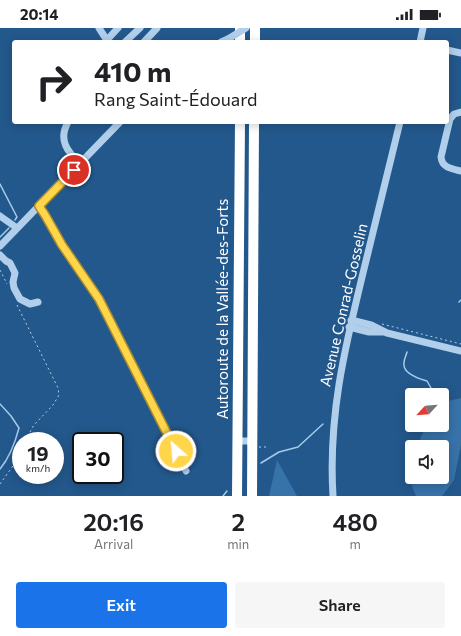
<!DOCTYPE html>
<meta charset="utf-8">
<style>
:root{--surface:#fff;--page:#f6f6f6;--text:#202124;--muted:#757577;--accent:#1a73e8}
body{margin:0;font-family:Commissioner,sans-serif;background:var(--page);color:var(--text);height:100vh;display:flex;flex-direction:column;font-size:15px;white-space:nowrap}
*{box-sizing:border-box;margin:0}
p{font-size:13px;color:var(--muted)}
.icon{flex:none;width:22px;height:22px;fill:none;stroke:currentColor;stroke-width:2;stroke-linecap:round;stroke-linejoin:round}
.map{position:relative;height:468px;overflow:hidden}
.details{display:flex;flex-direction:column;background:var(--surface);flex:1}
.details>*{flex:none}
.banner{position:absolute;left:12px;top:12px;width:437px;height:84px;border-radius:4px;box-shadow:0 2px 10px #0003;background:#fff;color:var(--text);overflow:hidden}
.needle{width:26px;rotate:244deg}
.buttons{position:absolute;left:405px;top:360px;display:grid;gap:8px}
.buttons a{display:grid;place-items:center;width:44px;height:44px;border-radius:4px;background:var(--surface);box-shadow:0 2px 10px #0003;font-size:20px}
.speed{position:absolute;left:12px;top:404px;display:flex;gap:8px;font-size:20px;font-weight:700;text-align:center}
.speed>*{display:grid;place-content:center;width:52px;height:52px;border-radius:50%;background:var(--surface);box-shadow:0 2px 10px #0003;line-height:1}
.speed small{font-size:10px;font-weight:400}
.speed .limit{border:2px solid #111;border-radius:6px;background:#fff;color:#111}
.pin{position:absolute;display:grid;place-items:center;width:34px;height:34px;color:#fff;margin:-17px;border:2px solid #fff;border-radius:50%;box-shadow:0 1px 4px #0007}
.me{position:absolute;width:44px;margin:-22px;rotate:333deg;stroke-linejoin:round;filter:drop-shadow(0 0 3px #0008)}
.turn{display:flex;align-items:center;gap:14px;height:84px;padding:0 16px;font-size:18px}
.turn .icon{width:52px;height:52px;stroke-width:2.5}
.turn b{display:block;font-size:28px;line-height:34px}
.eta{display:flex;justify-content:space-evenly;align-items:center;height:68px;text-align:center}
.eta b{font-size:24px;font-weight:600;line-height:28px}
.action{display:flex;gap:8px;margin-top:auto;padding:8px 16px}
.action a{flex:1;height:46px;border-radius:4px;background:var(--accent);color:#fff;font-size:16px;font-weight:600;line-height:46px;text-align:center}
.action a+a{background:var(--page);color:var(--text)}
.status{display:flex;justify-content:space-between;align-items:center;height:28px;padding:0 20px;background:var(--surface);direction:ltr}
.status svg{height:11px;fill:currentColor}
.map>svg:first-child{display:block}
.green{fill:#3772a9}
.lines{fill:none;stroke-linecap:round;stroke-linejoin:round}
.stream{stroke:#a5cbec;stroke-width:1.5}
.path{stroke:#b1cfeb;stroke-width:1;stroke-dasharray:2 3;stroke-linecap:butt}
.minor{stroke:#b1cfeb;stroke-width:7}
.highway{stroke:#fff;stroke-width:10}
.minor-bridge{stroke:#b1cfeb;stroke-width:7}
.route-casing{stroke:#a68a30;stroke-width:10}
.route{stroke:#ffd54a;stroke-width:7}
.labels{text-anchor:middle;stroke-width:3;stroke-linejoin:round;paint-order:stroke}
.street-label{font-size:15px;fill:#fff;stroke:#23588c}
</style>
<div class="status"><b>20:14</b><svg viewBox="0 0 49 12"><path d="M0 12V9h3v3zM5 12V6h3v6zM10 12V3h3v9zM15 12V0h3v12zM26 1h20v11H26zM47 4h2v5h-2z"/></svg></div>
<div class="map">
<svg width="461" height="468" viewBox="0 0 461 468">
<rect width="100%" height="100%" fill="#23588c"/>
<!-- green -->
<path class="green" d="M461 370V417L454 452 442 468H416C411 456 408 447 412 434V449H442V419H416L427 397H442V376L444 374Z
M277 432 297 468H269Z"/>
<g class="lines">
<!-- stream -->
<path class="stream" d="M0 156 17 189 15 192
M0 209 9 200
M459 274 461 272
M407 324C406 328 403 333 404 337 404 346 420 351 427 353L435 367
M0 376 11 388 19 400C15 415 10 429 0 441
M261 435 279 424 298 419 323 396
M223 468 227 463"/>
<!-- path -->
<path class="path" d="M0 242 7 256
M17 277 58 360 59 367 53 377 34 397 25 413
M382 296 461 316
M259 419H267
M0 456 15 435 21 422"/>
<!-- minor -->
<path class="minor" d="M99 0 108 14
M107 12 118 0
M125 14 140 0
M144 14 157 0
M221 14 228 11
M420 14 423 0
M447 22 461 25
M461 84 454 86 450 91 441 129C442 140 452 141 461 143
M68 94C58 112 67 123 80 136
M39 178 45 187 65 222 99 271 186 443
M0 188 17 200
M0 218 120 94
M0 227 6 233 10 235 15 245 13 254 14 260 20 271 30 276 38 274
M351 292 371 297 387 305 461 323
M349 299 369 304H383
M237 413H252
M333 468C328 387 345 319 364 241 376 192 388 143 400 94"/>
<!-- highway -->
<path class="highway" d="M240 14V0
M255 14V0
M237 468 240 94
M252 468 254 94"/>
<!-- minor-bridge -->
<path class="minor-bridge" d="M228 11 246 0"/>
</g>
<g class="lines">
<!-- route casing -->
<g class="route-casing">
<path id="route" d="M74 142 39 178 45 187 62 217 99 271 176 423"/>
</g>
<!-- route -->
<use href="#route" class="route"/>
</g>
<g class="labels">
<!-- street labels -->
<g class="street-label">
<text transform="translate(344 277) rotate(-77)" y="5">Avenue Conrad-Gosselin</text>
<text transform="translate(223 281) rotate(-90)" y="5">Autoroute de la Vallée-des-Forts</text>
</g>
</g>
</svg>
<div class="buttons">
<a><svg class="needle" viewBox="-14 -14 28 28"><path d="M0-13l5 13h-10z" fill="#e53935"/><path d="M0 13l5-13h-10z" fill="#757577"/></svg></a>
<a><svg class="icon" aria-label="sound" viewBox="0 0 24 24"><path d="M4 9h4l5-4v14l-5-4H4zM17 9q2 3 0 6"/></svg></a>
</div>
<div class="speed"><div>19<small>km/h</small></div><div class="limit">30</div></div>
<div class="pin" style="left:74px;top:142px;background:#d93025"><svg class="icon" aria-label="arrive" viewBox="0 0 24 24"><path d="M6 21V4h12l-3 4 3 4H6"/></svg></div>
<svg class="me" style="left:176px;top:423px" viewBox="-20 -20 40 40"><circle r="17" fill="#ffd54a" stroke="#fff" stroke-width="3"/><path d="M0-11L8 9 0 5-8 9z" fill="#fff"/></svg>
<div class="banner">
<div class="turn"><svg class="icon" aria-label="right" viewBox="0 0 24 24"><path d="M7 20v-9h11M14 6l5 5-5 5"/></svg><div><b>410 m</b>Rang Saint-Édouard</div></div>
</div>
</div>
<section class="details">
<div class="eta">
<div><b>20:16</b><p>Arrival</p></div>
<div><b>2</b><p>min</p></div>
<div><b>480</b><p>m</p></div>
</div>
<div class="action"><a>Exit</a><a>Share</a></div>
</section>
